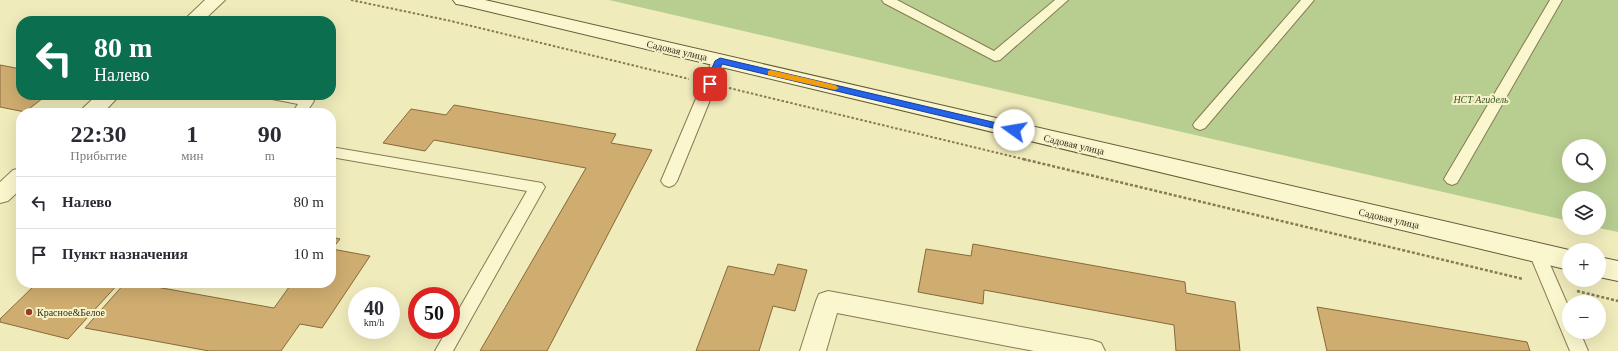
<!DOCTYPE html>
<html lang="ru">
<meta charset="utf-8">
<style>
:root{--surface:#fff;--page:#f2f2f3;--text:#2b2b33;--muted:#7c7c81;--line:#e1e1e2}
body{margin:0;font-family:Georgia,serif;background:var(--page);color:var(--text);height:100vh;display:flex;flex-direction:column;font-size:15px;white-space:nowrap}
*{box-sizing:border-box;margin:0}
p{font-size:13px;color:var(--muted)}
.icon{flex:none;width:22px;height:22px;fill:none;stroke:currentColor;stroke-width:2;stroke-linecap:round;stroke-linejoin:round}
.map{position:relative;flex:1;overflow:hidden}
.sheet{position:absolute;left:16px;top:108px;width:320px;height:180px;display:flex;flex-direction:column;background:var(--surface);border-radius:16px;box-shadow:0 4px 16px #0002}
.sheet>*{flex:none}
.banner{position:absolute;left:16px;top:16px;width:320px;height:84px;border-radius:16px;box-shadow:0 4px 16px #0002;background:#0b6e4f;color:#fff;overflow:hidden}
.buttons{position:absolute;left:1562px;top:139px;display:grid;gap:8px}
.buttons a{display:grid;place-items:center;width:44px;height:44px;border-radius:50%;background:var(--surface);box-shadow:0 4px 16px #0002;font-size:20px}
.speed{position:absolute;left:348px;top:287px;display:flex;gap:8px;font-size:20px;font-weight:700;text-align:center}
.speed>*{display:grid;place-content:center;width:52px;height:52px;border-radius:50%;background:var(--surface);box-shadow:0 4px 16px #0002;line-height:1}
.speed small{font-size:10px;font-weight:400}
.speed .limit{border:6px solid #d22;background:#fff;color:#111}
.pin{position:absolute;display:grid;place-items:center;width:34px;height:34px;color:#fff;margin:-17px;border-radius:8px;box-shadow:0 2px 6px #0006}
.me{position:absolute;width:44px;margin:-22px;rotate:283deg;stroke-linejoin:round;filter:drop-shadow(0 0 3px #0008)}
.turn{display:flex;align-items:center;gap:14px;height:84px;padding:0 12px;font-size:18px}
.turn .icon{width:52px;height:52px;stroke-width:2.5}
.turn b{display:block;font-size:28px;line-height:34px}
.eta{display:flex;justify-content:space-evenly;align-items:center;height:68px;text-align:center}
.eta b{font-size:24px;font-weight:700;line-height:28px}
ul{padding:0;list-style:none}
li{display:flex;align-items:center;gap:12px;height:52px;padding:0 12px;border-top:1px solid var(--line)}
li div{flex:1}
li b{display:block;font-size:15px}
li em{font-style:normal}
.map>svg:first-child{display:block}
.green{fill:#b8cd90;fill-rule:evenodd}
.building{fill:#cfad70;stroke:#87693a}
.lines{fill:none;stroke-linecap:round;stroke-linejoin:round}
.service-casing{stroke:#877a55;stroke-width:2}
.minor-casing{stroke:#877a55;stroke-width:2}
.tertiary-casing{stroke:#877a55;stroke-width:2}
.secondary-casing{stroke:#685b38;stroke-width:2}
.path-far1{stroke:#877a55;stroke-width:2;stroke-dasharray:2.5 2;stroke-linecap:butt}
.path{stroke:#877a55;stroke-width:2.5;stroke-dasharray:3 2;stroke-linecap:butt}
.service{fill:#faf7cf;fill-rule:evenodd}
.minor{fill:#faf7cf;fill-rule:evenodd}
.tertiary{fill:#faf7cf;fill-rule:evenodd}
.secondary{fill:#faf7cf;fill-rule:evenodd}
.route{fill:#2563eb;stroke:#184099}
.slow{fill:#f59e0b}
.poi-dot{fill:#983c23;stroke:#f6f3cb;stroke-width:1.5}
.labels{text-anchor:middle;stroke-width:4;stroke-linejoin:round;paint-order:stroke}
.street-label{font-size:10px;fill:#352d1a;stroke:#f6f3cb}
.park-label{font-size:10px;font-style:italic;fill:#3a5220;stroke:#f6f3cb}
.poi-label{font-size:10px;fill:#352d1a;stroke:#f6f3cb;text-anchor:start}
</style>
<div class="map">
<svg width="1618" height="351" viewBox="0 0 1618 351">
<rect width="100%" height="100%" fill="#efebbb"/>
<!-- green -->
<path class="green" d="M609 0H1618V232L1599 228V198H1569V221ZM1569 146H1599V176H1569Z"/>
<!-- building -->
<path class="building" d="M0 65 21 69V95H47L25 112 0 107Z
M454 105 616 134 611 143 652 150 547 351H480L586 168 434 140 425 151 383 143 411 109 446 115Z
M331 237 340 239 332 249 370 256 322 328 300 324 281 351H209L85 328 125 283H134L274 308 292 283H331Z
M973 244 1185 282 1186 293 1235 302 1240 351H1176L1174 325 984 290 983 304 918 292 926 249 971 256Z
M778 264 807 270 795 311 773 306 759 351H696L728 266 774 275Z
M37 283H119L68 339 0 322V319Z
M1317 307 1527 342 1530 351H1327Z"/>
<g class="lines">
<!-- service casing -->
<g class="service-casing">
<path id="service" d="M882 0H897L994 51 1055 0H1068L1000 60 995 61 884 3Z
M1301 0H1314L1205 128 1200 130 1195 128 1193 125 1195 122Z
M1550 0H1562L1457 183 1452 185 1447 183 1444 179Z
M719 57 724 58 726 61 677 181 674 185 669 187 664 185 661 181 712 61 714 58Z
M265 95H299L312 98 314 101 306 113H292L298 104 267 98Z
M331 147 542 183 545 187 453 351H435L447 330H451V323L527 191 331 157Z
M1537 247 1543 248 1545 253 1569 308V332H1580L1588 351H1570L1529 253 1531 248Z"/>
</g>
<!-- minor casing -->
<g class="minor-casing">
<path id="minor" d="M828 291 1092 340 1101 343 1105 351H1034L837 313 826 351H800L816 301 819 294Z"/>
</g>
<!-- tertiary casing -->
<g class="tertiary-casing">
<path id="tertiary" d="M205 0H225L203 21H183Z
M97 95H120L103 113H80L83 108Z
M21 168V189L8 201 0 203V182L13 170Z"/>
</g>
<!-- secondary casing -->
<g class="secondary-casing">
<path id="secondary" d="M453 0H485L1569 250V270L462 5 456 4Z
M1599 257 1618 261V281L1599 277Z"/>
</g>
<!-- path-far1 -->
<path class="path-far1" d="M351 0 451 21 689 79
M729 88 1027 160"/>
<!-- path -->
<path class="path" d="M1023 159 1523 279
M1577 291 1618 301"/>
<!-- service -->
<use href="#service" class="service"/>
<!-- minor -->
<use href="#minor" class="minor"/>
<!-- tertiary -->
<use href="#tertiary" class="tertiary"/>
<!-- secondary -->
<use href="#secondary" class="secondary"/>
</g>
<!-- route -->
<path class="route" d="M720 58 1014 127 1019 130 1014 133 722 64 713 86H707L705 84 715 61Z"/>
<!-- slow -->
<path class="slow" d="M771 70 835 85 839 88 835 90 768 75V71Z"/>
<!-- markers -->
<circle class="poi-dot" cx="29" cy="312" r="4"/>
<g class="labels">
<!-- street labels -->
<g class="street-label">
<text transform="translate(677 50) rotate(13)" y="4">Садовая улица</text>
<text transform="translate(1074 144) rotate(13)" y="4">Садовая улица</text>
<text transform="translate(1389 218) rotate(13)" y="4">Садовая улица</text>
</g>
<!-- park labels -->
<g class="park-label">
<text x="1481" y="103">НСТ Агидель</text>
</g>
<!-- poi labels -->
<g class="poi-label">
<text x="37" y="316">Красное&amp;Белое</text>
</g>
</g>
</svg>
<div class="buttons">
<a><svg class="icon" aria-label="search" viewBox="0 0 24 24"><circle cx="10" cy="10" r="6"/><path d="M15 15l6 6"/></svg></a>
<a><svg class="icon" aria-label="layers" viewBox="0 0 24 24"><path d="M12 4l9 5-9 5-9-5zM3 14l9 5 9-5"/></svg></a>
<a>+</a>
<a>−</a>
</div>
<div class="speed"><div>40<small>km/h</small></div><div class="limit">50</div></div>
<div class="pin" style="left:710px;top:84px;background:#d93025"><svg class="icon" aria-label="arrive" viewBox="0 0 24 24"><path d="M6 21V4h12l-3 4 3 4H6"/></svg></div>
<svg class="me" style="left:1014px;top:130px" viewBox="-20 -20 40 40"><circle r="19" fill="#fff"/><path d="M0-13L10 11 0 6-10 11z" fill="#2563eb"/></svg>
<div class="banner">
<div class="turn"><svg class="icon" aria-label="left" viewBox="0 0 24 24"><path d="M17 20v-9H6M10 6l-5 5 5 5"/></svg><div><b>80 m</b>Налево</div></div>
</div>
<section class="sheet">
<div class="eta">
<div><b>22:30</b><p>Прибытие</p></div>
<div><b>1</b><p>мин</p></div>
<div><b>90</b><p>m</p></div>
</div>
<ul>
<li><svg class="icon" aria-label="left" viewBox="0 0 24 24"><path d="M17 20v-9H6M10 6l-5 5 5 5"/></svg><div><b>Налево</b></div><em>80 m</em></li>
<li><svg class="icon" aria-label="arrive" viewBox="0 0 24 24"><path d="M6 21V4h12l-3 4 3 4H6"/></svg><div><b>Пункт назначения</b></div><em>10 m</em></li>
</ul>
</section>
</div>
